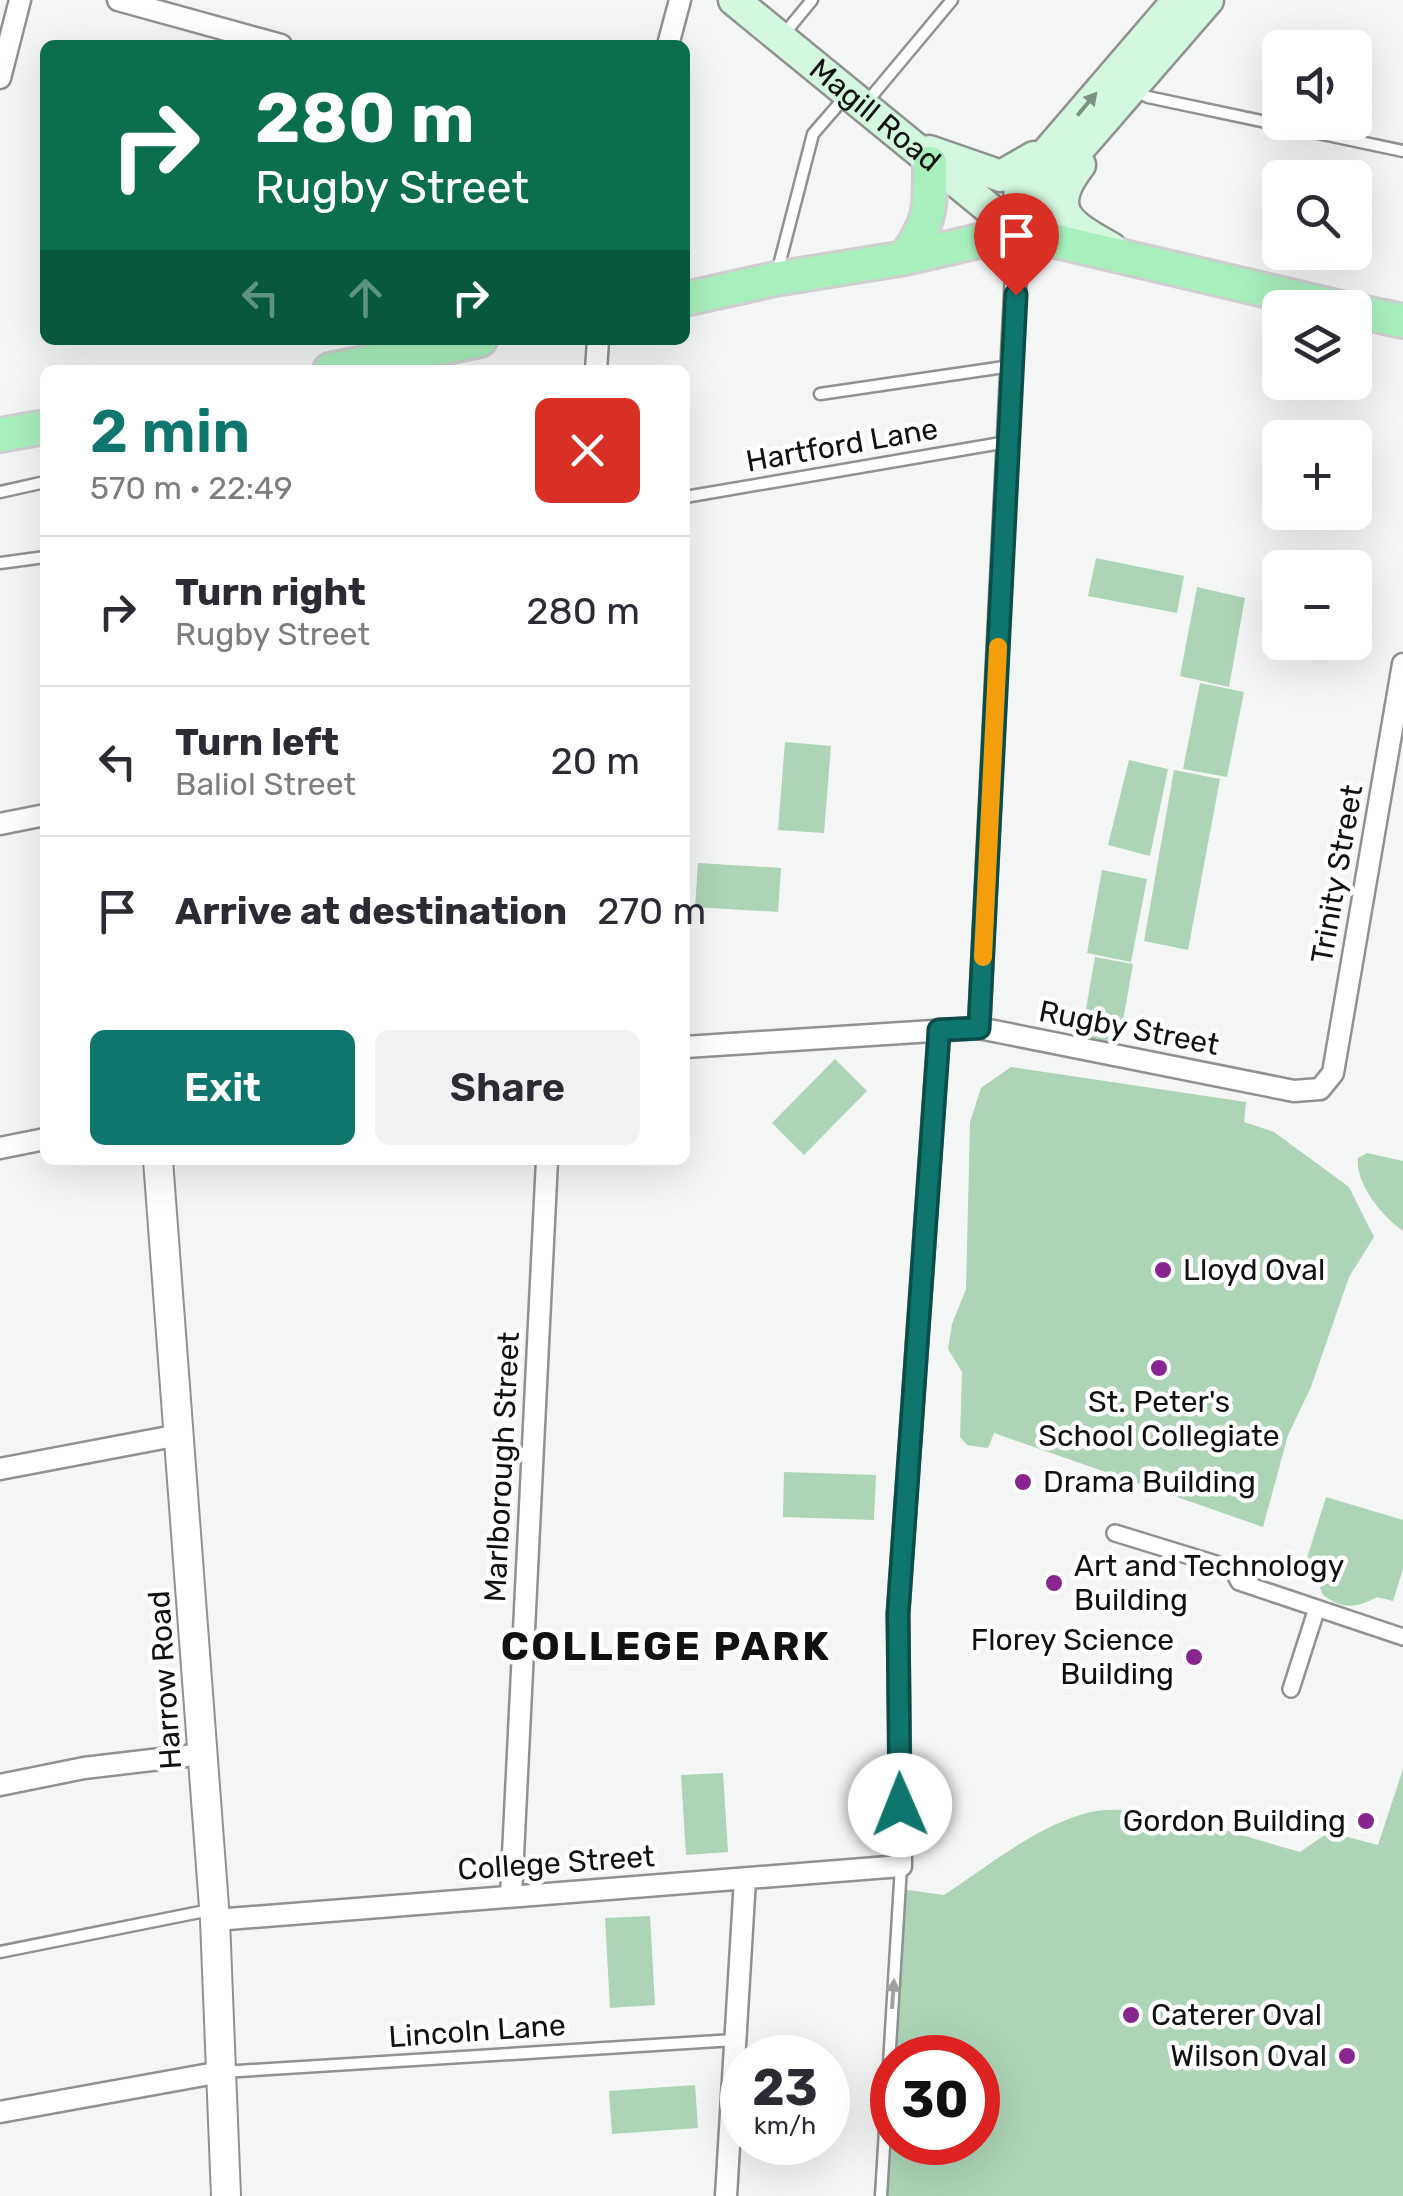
<!DOCTYPE html>
<meta charset="utf-8">
<style>
:root{--surface:#fff;--page:#f2f2f3;--text:#2b2b33;--muted:#7c7c81;--line:#e1e1e2;--accent:#0f766e}
body{margin:0;font-family:Rubik,sans-serif;background:var(--page);color:var(--text);height:100vh;display:flex;flex-direction:column;font-size:38px;white-space:nowrap}
*{box-sizing:border-box;margin:0}
p{font-size:32px;color:var(--muted)}
.icon{flex:none;width:55px;height:55px;fill:none;stroke:currentColor;stroke-width:2;stroke-linecap:round;stroke-linejoin:round}
.map{position:relative;flex:1;overflow:hidden}
.side{position:absolute;left:40px;top:365px;width:650px;height:800px;display:flex;flex-direction:column;background:var(--surface);border-radius:15px;box-shadow:0 10px 40px #0002}
.side>*{flex:none}
.top-card{position:absolute;left:40px;top:40px;width:650px;height:305px;border-radius:15px;box-shadow:0 10px 40px #0002;background:#0b6e4f;color:#fff;overflow:hidden}
.buttons{position:absolute;left:1262px;top:30px;display:grid;gap:20px}
.buttons a{display:grid;place-items:center;width:110px;height:110px;border-radius:15px;background:var(--surface);box-shadow:0 10px 40px #0002;font-size:50px}
.speed{position:absolute;left:720px;top:2035px;display:flex;gap:20px;font-size:50px;font-weight:700;text-align:center}
.speed>*{display:grid;place-content:center;width:130px;height:130px;border-radius:50%;background:var(--surface);box-shadow:0 10px 40px #0002;line-height:1}
.speed small{font-size:25px;font-weight:400}
.speed .limit{border:15px solid #d22;background:#fff;color:#111}
.pin{position:absolute;display:grid;place-items:center;width:85px;height:85px;color:#fff;margin:-102px -42px;border-radius:50% 50% 50% 0;rotate:-45deg;box-shadow:0 0 10px #0007}
.pin .icon{rotate:45deg}
.me{position:absolute;width:110px;margin:-55px;rotate:359deg;stroke-linejoin:round;filter:drop-shadow(0 0 8px #0008)}
.turn{display:flex;align-items:center;gap:35px;height:210px;padding:0 50px;font-size:45px}
.turn .icon{width:130px;height:130px;stroke-width:2.5}
.turn b{display:block;font-size:70px;line-height:85px}
.lanes{display:flex;align-items:center;height:95px;padding:0 50px;background:#0003;justify-content:center;gap:50px;direction:ltr}
.lanes .off{opacity:.35}
.round{display:grid;place-items:center;flex:none;width:105px;height:105px;border-radius:15px;background:var(--page)}
.head{display:flex;align-items:center;justify-content:space-between;height:170px;padding:0 50px}
h1{font-size:60px;font-weight:600;line-height:75px;color:var(--accent)}
.cta{display:flex;gap:20px;margin-top:auto;padding:20px 50px}
.cta a{flex:1;height:115px;border-radius:15px;background:var(--accent);color:#fff;font-size:40px;font-weight:600;line-height:115px;text-align:center}
.cta a+a{background:var(--page);color:var(--text)}
ul{padding:0;list-style:none}
li{display:flex;align-items:center;gap:30px;height:150px;padding:0 50px;border-top:2px solid var(--line)}
li div{flex:1}
li b{display:block;font-size:38px}
li em{font-style:normal}
.map>svg:first-child{display:block}
.green{fill:#add4b6;fill-rule:evenodd}
.lines{fill:none;stroke-linecap:round;stroke-linejoin:round}
.service-casing{stroke:#8f9290;stroke-width:15}
.pedestrian-casing{stroke:#8f9290;stroke-width:20}
.minor-casing{stroke:#8f9290;stroke-width:25}
.tertiary-casing{stroke:#8f9290;stroke-width:32}
.secondary-casing{stroke:#8f9290;stroke-width:35}
.primary-casing{stroke:#cfcfcf;stroke-width:38}
.service{stroke:#fff;stroke-width:10}
.pedestrian{stroke:#fff;stroke-width:15}
.minor{stroke:#fff;stroke-width:20}
.tertiary{stroke:#fff;stroke-width:28}
.secondary{stroke:#d4f7df;stroke-width:30}
.primary{stroke:#a8efbe;stroke-width:32}
.oneway{fill:#7c9082}
.oneway2{fill:#9fa09f}
.route-casing{stroke:#0a4d48;stroke-width:25}
.route{stroke:#0f766e;stroke-width:18}
.slow{stroke:#f59e0b;stroke-width:18}
.poi-dot{fill:#88268f;stroke:#fff;stroke-width:4}
.labels{text-anchor:middle;stroke-width:9;stroke-linejoin:round;paint-order:stroke}
.street-label{font-size:30px;fill:#101110;stroke:#fff}
.poi-label{font-size:30px;fill:#101110;stroke:#fff;text-anchor:start}
.district-label{font-size:40px;font-weight:bold;letter-spacing:2.5px;fill:#101110;stroke:#fff}
</style>
<div class="map">
<svg width="1403" height="2196" viewBox="0 0 1403 2196">
<rect width="100%" height="100%" fill="#f3f6f4"/>
<!-- green -->
<path class="green" d="M1096 558 1184 576 1177 613 1088 596Z
M1197 587 1245 598 1229 687 1180 676Z
M1200 683 1244 692 1227 777 1183 769Z
M785 742 831 746 824 833 778 830Z
M1129 760 1168 769 1150 856 1108 845Z
M1174 770 1220 779 1188 950 1144 941Z
M698 863 781 868 778 912 695 907Z
M1102 870 1147 879 1131 962 1087 953Z
M1095 957 1133 964 1119 1043 1081 1037Z
M835 1059 867 1091 804 1155 772 1123Z
M1011 1067 1246 1102 1244 1122 1274 1132 1349 1187 1374 1237 1349 1277 1311 1387 1288 1435 1263 1527 994 1433 988 1448 967 1445 960 1437 962 1372 948 1349 952 1324 966 1289 970 1122 981 1088Z
M1367 1153 1403 1161V1231C1383 1217 1355 1184 1358 1158Z
M784 1472 876 1475 874 1520 783 1517Z
M1326 1497 1403 1520V1569L1393 1601 1377 1597C1356 1608 1343 1610 1323 1595L1318 1583 1301 1577Z
M1403 1769V2196H881L900 1889 944 1895C988 1866 1039 1824 1091 1812 1145 1800 1245 1837 1300 1852L1329 1832 1378 1845ZM892 2058H978V2142H892Z
M723 1773 728 1852 686 1855 681 1775Z
M650 1916 655 2005 610 2008 605 1918Z
M695 2085 698 2128 612 2134 609 2091Z"/>
<g class="lines">
<!-- service casing -->
<g class="service-casing">
<path id="service" d="M784 34 812 0
M1136 91 1148 97 1403 151
M866 103 952 0
M777 273 813 134 845 97
M820 394 1011 366
M0 492 45 482
M685 497 1007 442
M0 563 45 557
M0 1952 210 1910
M222 2072 734 2040
M881 2196 901 1866"/>
</g>
<!-- pedestrian casing -->
<g class="pedestrian-casing">
<path id="pedestrian" d="M1115 1533 1232 1569 1239 1582 1403 1637
M1291 1689 1317 1608"/>
</g>
<!-- minor casing -->
<g class="minor-casing">
<path id="minor" d="M118 0 281 45
M668 45 680 0
M0 78 20 0
M596 370 598 340
M0 824 45 815
M979 1028 1018 232
M685 1047 979 1028 1294 1091 1320 1089 1333 1073 1403 664
M0 1148 45 1139
M0 1469 179 1435
M0 1785 84 1768 203 1754
M511 1896 547 1160
M215 1920 901 1866 898 1613 939 1030
M0 2112 221 2072
M726 2196 745 1879"/>
</g>
<!-- tertiary casing -->
<g class="tertiary-casing">
<path id="tertiary" d="M158 1160 215 1920 226 2196"/>
</g>
<!-- secondary casing -->
<g class="secondary-casing">
<g id="secondary">
<path id="s1" d="M734 0 1018 232"/>
<path d="M929 151 1001 176 1034 157"/>
<path d="M1080 165C1044 211 1070 225 1111 248"/>
<path d="M1018 224 1020 184 1178 0"/>
<path d="M1018 232 1039 195 1208 0"/>
</g>
</g>
<!-- primary casing -->
<g class="primary-casing">
<path id="primary" d="M905 258C932 219 930 209 930 163
M685 299 775 279 905 258 1018 232 1341 308
M1355 311 1403 321
M330 370 480 340
M0 435 45 427"/>
</g>
<!-- service -->
<use href="#service" class="service"/>
<!-- pedestrian -->
<use href="#pedestrian" class="pedestrian"/>
<!-- minor -->
<use href="#minor" class="minor"/>
<!-- tertiary -->
<use href="#tertiary" class="tertiary"/>
<!-- secondary -->
<use href="#secondary" class="secondary"/>
<!-- primary -->
<use href="#primary" class="primary"/>
</g>
<!-- one-way arrows -->
<defs><path id="oneway-solid" d="M-6-.8H1V-3.2L6.5 0L1 3.2V.8H-6Z" transform="scale(2.5)"/></defs>
<use class="oneway" href="#oneway-solid" transform="translate(1087 104) rotate(-50)"/>
<use class="oneway2" href="#oneway-solid" transform="translate(893 1994) rotate(-86)"/>
<g class="lines">
<!-- route casing -->
<g class="route-casing">
<path id="route" d="M900 1805 898 1614 938 1048 939 1030 979 1028 1016 295"/>
</g>
<!-- route -->
<use href="#route" class="route"/>
<!-- slow -->
<path class="slow" d="M983 957 998 647"/>
</g>
<!-- markers -->
<g class="poi-dot">
<circle cx="1163" cy="1270" r="10"/>
<circle cx="1159" cy="1368" r="10"/>
<circle cx="1023" cy="1482" r="10"/>
<circle cx="1054" cy="1583" r="10"/>
<circle cx="1194" cy="1657" r="10"/>
<circle cx="1366" cy="1821" r="10"/>
<circle cx="1131" cy="2015" r="10"/>
<circle cx="1347" cy="2056" r="10"/>
</g>
<g class="labels">
<!-- street labels -->
<g class="street-label">
<text dy="10" stroke="none"><textPath href="#s1" startOffset="182">Magill Road</textPath></text>
<text transform="translate(842 445) rotate(-10)" y="10">Hartford Lane</text>
<text transform="translate(1337 874) rotate(-80)" y="10">Trinity Street</text>
<text transform="translate(1129 1028) rotate(11)" y="10">Rugby Street</text>
<text transform="translate(502 1467) rotate(-87)" y="10">Marlborough Street</text>
<text transform="translate(165 1680) rotate(-94)" y="10">Harrow Road</text>
<text transform="translate(556 1863) rotate(-4)" y="10">College Street</text>
<text transform="translate(477 2031) rotate(-4)" y="10">Lincoln Lane</text>
</g>
<!-- poi labels -->
<g class="poi-label">
<text x="1183" y="1280">Lloyd Oval</text>
<text x="1159" y="1412" text-anchor="middle">St. Peter's<tspan x="1159" dy="34">School Collegiate</tspan></text>
<text x="1043" y="1492">Drama Building</text>
<text x="1074" y="1576">Art and Technology<tspan x="1074" dy="34">Building</tspan></text>
<text x="1174" y="1650" text-anchor="end">Florey Science<tspan x="1174" dy="34">Building</tspan></text>
<text x="1346" y="1831" text-anchor="end">Gordon Building</text>
<text x="1151" y="2025">Caterer Oval</text>
<text x="1327" y="2066" text-anchor="end">Wilson Oval</text>
</g>
<!-- district labels -->
<g class="district-label">
<text x="666" y="1660">COLLEGE PARK</text>
</g>
</g>
</svg>
<div class="buttons">
<a><svg class="icon" aria-label="sound" viewBox="0 0 24 24"><path d="M4 9h4l5-4v14l-5-4H4zM17 9q2 3 0 6"/></svg></a>
<a><svg class="icon" aria-label="search" viewBox="0 0 24 24"><circle cx="10" cy="10" r="6"/><path d="M15 15l6 6"/></svg></a>
<a><svg class="icon" aria-label="layers" viewBox="0 0 24 24"><path d="M12 4l9 5-9 5-9-5zM3 14l9 5 9-5"/></svg></a>
<a>+</a>
<a>−</a>
</div>
<div class="speed"><div>23<small>km/h</small></div><div class="limit">30</div></div>
<div class="pin" style="left:1016px;top:295px;background:#d93025"><svg class="icon" aria-label="arrive" viewBox="0 0 24 24"><path d="M6 21V4h12l-3 4 3 4H6"/></svg></div>
<svg class="me" style="left:900px;top:1805px" viewBox="-20 -20 40 40"><circle r="19" fill="#fff"/><path d="M0-13L10 11 0 6-10 11z" fill="#0f766e"/></svg>
<div class="top-card">
<div class="turn"><svg class="icon" aria-label="right" viewBox="0 0 24 24"><path d="M7 20v-9h11M14 6l5 5-5 5"/></svg><div><b>280 m</b>Rugby Street</div></div>
<div class="lanes"><svg class="icon off" aria-label="left" viewBox="0 0 24 24"><path d="M17 20v-9H6M10 6l-5 5 5 5"/></svg><svg class="icon off" aria-label="ahead" viewBox="0 0 24 24"><path d="M12 20V5M6 11l6-6 6 6"/></svg><svg class="icon" aria-label="right" viewBox="0 0 24 24"><path d="M7 20v-9h11M14 6l5 5-5 5"/></svg></div>
</div>
<section class="side">
<div class="head"><div><h1>2 min</h1><p>570 m · 22:49</p></div><a class="round" style="background:#d93025;color:#fff"><svg class="icon" aria-label="close" viewBox="0 0 24 24"><path d="M6 6l12 12M18 6L6 18"/></svg></a></div>
<ul>
<li><svg class="icon" aria-label="right" viewBox="0 0 24 24"><path d="M7 20v-9h11M14 6l5 5-5 5"/></svg><div><b>Turn right</b><p>Rugby Street</p></div><em>280 m</em></li>
<li><svg class="icon" aria-label="left" viewBox="0 0 24 24"><path d="M17 20v-9H6M10 6l-5 5 5 5"/></svg><div><b>Turn left</b><p>Baliol Street</p></div><em>20 m</em></li>
<li><svg class="icon" aria-label="arrive" viewBox="0 0 24 24"><path d="M6 21V4h12l-3 4 3 4H6"/></svg><div><b>Arrive at destination</b></div><em>270 m</em></li>
</ul>
<div class="cta"><a>Exit</a><a>Share</a></div>
</section>
</div>
